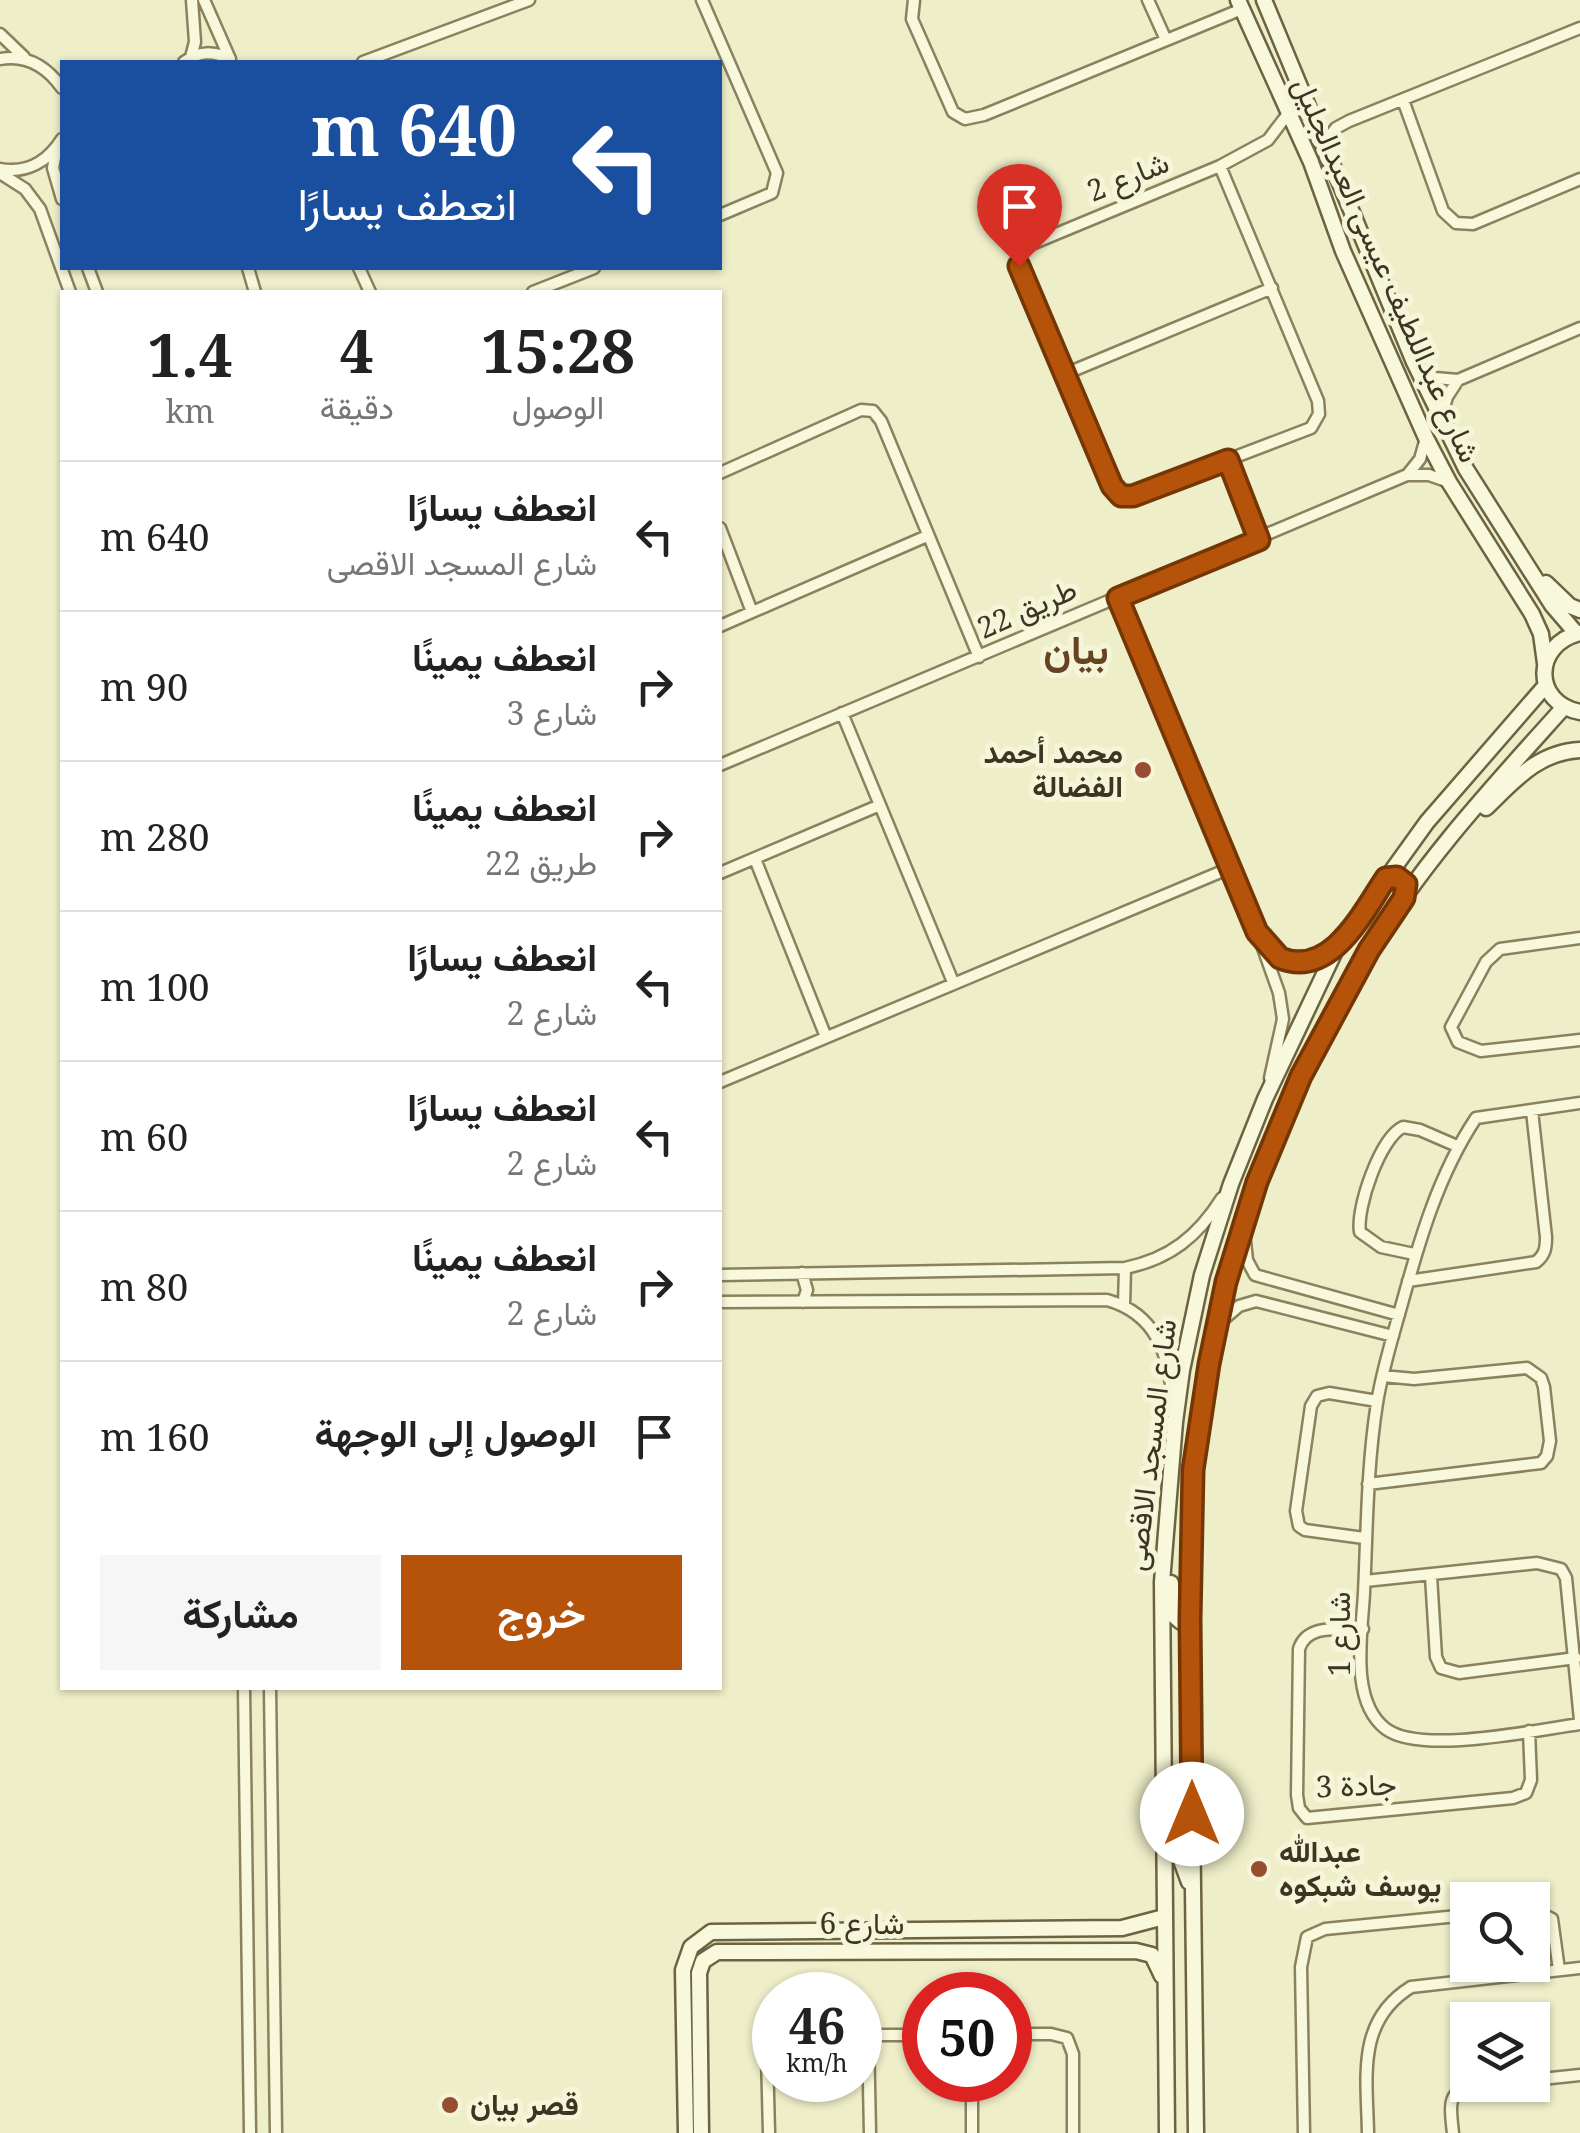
<!DOCTYPE html>
<html lang="ar">
<meta charset="utf-8">
<style>
:root{--surface:#fff;--page:#f6f6f6;--text:#222;--muted:#767676;--line:#e0e0e0;--accent:#b45309}
body{margin:0;font-family:"Noto Serif",Vazirmatn,serif;background:var(--page);color:var(--text);direction:rtl;height:100vh;display:flex;flex-direction:column;font-size:38px;white-space:nowrap}
*{box-sizing:border-box;margin:0}
p{font-size:32px;color:var(--muted)}
.icon{flex:none;width:55px;height:55px;fill:none;stroke:currentColor;stroke-width:2;stroke-linecap:round;stroke-linejoin:round}
.map{position:relative;flex:1;overflow:hidden;direction:ltr}
.sheet{position:absolute;left:60px;top:290px;width:662px;height:1400px;display:flex;flex-direction:column;background:var(--surface);border-radius:0px;box-shadow:0 2px 8px #0004;direction:rtl}
.sheet>*{flex:none}
.banner{position:absolute;left:60px;top:60px;width:662px;height:210px;border-radius:0px;box-shadow:0 2px 8px #0004;direction:rtl;background:#1a4fa0;color:#fff;overflow:hidden}
.fabs{position:absolute;left:1450px;top:1882px;display:grid;gap:20px}
.fabs a{display:grid;place-items:center;width:100px;height:100px;border-radius:0px;background:var(--surface);box-shadow:0 2px 8px #0004;font-size:50px}
.speed{position:absolute;left:752px;top:1972px;display:flex;gap:20px;font-size:50px;font-weight:700;text-align:center}
.speed>*{display:grid;place-content:center;width:130px;height:130px;border-radius:50%;background:var(--surface);box-shadow:0 2px 8px #0004;line-height:1}
.speed small{font-size:25px;font-weight:400}
.speed .limit{border:15px solid #d22;background:#fff;color:#111}
.pin{position:absolute;display:grid;place-items:center;width:85px;height:85px;color:#fff;margin:-102px -42px;border-radius:50% 50% 50% 0;rotate:-45deg;box-shadow:0 0 10px #0007}
.pin .icon{rotate:45deg}
.me{position:absolute;width:110px;margin:-55px;rotate:0deg;stroke-linejoin:round;filter:drop-shadow(0 0 8px #0008)}
.turn{display:flex;align-items:center;gap:35px;height:210px;padding:0 40px;font-size:45px}
.turn .icon{width:130px;height:130px;stroke-width:2.5}
.turn b{display:block;font-size:70px;line-height:85px}
.eta{display:flex;justify-content:space-evenly;align-items:center;height:170px;text-align:center}
.eta b{font-size:60px;font-weight:700;line-height:70px}
.primary-button{display:flex;gap:20px;margin-top:auto;padding:20px 40px}
.primary-button a{flex:1;height:115px;border-radius:0px;background:var(--accent);color:#fff;font-size:40px;font-weight:700;line-height:115px;text-align:center}
.primary-button a+a{background:var(--page);color:var(--text)}
ul{padding:0;list-style:none}
li{display:flex;align-items:center;gap:30px;height:150px;padding:0 40px;border-top:2px solid var(--line)}
li div{flex:1}
li b{display:block;font-size:38px}
li em{font-style:normal}
.map>svg:first-child{display:block}
.lines{fill:none;stroke-linecap:round;stroke-linejoin:round}
.street-casing{stroke:#8a825e;stroke-width:15}
.secondary-casing{stroke:#6c6341;stroke-width:19}
.street{stroke:#f8f8dc;stroke-width:10}
.secondary{stroke:#f8f8dc;stroke-width:14}
.route-casing{stroke:#753606;stroke-width:25}
.route{stroke:#b45309;stroke-width:18}
.poi-dot{fill:#974d2f;stroke:#f5f5d9;stroke-width:4}
.labels{text-anchor:middle;stroke-width:10;stroke-linejoin:round;paint-order:stroke}
.street-label{font-size:30px;fill:#3b3521;stroke:#f5f5d9}
.poi-label{font-size:30px;font-weight:bold;fill:#3b3521;stroke:#f5f5d9;text-anchor:start}
.district-label{font-size:40px;font-weight:bold;fill:#642;stroke:#f5f5d9}
</style>
<div class="map">
<svg width="1580" height="2133" viewBox="0 0 1580 2133">
<rect width="100%" height="100%" fill="#eeeec9"/>
<g class="lines">
<!-- street casing -->
<g class="street-casing">
<path id="street" d="M204 0 230 59
M702 0 777 173 772 193 720 215
M914 0 912 19 953 112 965 119 984 115 1242 9
M1148 0 1166 40
M0 34 24 57
M191 57 195 42 192 0
M0 59C27 54 47 67 62 88
M184 62C199 51 213 51 230 59
M363 62 529 0
M1403 100 1443 211 1456 223 1473 224 1580 179
M1324 143 1336 128 1349 121 1580 28
M56 152 53 168 62 199
M1220 166 1318 401 1319 414 1311 428 1133 496H1121L1112 486 1019 265 1021 255 1027 246 1220 166 1268 140 1287 115
M0 169C27 174 48 161 62 139
M0 173 25 189 40 209 70 292
M88 268 97 292
M248 268 255 292
M359 268 370 292
M533 292 594 268
M1420 369 1435 378 1458 380 1580 328
M1065 374 1272 288
M1441 418 1447 397 1458 380
M1228 460 1259 540
M720 473 861 410 873 411 881 421 979 657
M1408 474 1420 459 1426 438
M720 528 752 612
M1118 597 1257 931 1279 993 1283 1019 1270 1078
M720 626 927 536
M842 713 953 982
M720 765 1407 475H1429L1449 482
M755 859 826 1037
M720 873 880 805
M1580 938 1500 949 1486 962 1451 1027 1458 1042 1481 1051 1580 1040
M1264 942C1286 971 1309 964 1336 948
M720 1082 1230 868
M1580 1103 1476 1118C1438 1175 1419 1242 1401 1307 1392 1339 1382 1371 1377 1403 1367 1466 1367 1529 1364 1593 1362 1633 1349 1701 1386 1729 1421 1755 1536 1730 1580 1724
M1244 1232 1247 1260 1255 1275 1399 1315
M1414 1254 1381 1247 1360 1232C1356 1208 1380 1138 1403 1127L1420 1130 1457 1146
M802 1273 807 1290 803 1302
M720 1275 1125 1268C1170 1259 1198 1236 1222 1198
M1408 1281 1536 1262C1545 1255 1546 1248 1546 1237L1532 1111
M720 1302 1107 1300C1157 1314 1169 1355 1173 1402
M1124 1306 1125 1268
M1218 1324 1239 1306 1256 1301 1393 1336
M1368 1484 1541 1463 1547 1456 1550 1441 1544 1387 1541 1378 1527 1368 1414 1379 1383 1376
M1364 1538 1305 1530 1299 1526 1296 1511 1311 1406 1317 1396 1329 1393 1377 1401
M1431 1576 1436 1657 1441 1668 1459 1673 1576 1658
M1365 1581 1537 1563 1561 1569 1566 1578 1580 1720
M1363 1629C1340 1630 1307 1623 1299 1649L1297 1795 1299 1808 1307 1818 1513 1798 1526 1793 1531 1780 1529 1731
M244 1688 250 2133
M270 1688 276 2133
M1532 1909 1552 1919 1559 1970
M1010 2034H1051L1067 2038 1073 2054V2133
M860 2035H925
M868 2035 870 2133
M1532 2080 1580 2075
M769 2133 767 2055 775 2040
M972 2133V2080
M1304 2133 1301 1967 1307 1937 1325 1929 1468 1915
M1368 2133C1367 2077 1356 2021 1411 1987L1580 1968
M1453 2133C1448 2091 1450 2090 1491 2085"/>
</g>
<!-- secondary casing -->
<g class="secondary-casing">
<path id="secondary" d="M1238 0 1311 162 1343 251 1426 438 1449 482 1532 614 1541 634 1545 663
M1264 0 1414 362 1466 469 1552 605 1576 633
M1546 583 1570 606 1580 610
M1580 633C1533 644 1532 703 1580 712
M1486 808C1514 781 1538 752 1580 750
M1171 1583 1172 1614 1181 1622 1190 1619
M1164 1805 1172 1802 1182 1807V1863L1189 1882
M686 2133 683 1970 691 1947 711 1932 1122 1928 1164 1917
M701 2133 699 1973 703 1961 717 1952 1136 1951 1152 1955 1162 1976
M1167 2133 1162 1582 1175 1422 1182 1370 1202 1275 1231 1184 1265 1099 1337 947 1427 822 1546 685
M1196 2133C1195 1997 1192 1862 1191 1726 1190 1642 1187 1557 1193 1473 1206 1292 1276 1107 1368 953 1421 863 1494 785 1564 707"/>
</g>
<!-- street -->
<use href="#street" class="street"/>
<!-- secondary -->
<use href="#secondary" class="secondary"/>
</g>
<g class="lines">
<!-- route casing -->
<g class="route-casing">
<path id="route" d="M1019 266 1112 486 1121 496H1133L1228 460 1259 540 1118 598 1257 932 1280 958C1331 979 1363 912 1386 878L1397 877 1406 884 1404 898 1369 950 1301 1076 1257 1182 1226 1282 1209 1364 1193 1470 1190 1619 1192 1814"/>
</g>
<!-- route -->
<use href="#route" class="route"/>
</g>
<!-- markers -->
<g class="poi-dot">
<circle cx="1143" cy="770" r="10"/>
<circle cx="1259" cy="1869" r="10"/>
<circle cx="450" cy="2105" r="10"/>
</g>
<g class="labels">
<!-- street labels -->
<g class="street-label">
<text transform="translate(1128 177) rotate(-22)" y="10">شارع 2</text>
<text transform="translate(1386 270) rotate(66)" y="10">شارع عبداللطيف عيسى العبدالجليل</text>
<text transform="translate(1027 609) rotate(-24)" y="10">طريق 22</text>
<text transform="translate(1151 1445) rotate(-83)" y="10">شارع المسجد الاقصى</text>
<text transform="translate(1340 1634) rotate(-90)" y="10">شارع 1</text>
<text transform="translate(1356 1786) rotate(-2)" y="10">جادة 3</text>
<text x="862" y="1934">شارع 6</text>
</g>
<!-- poi labels -->
<g class="poi-label">
<text x="1123" y="763" text-anchor="end">محمد أحمد<tspan x="1123" dy="34">الفضالة</tspan></text>
<text x="1279" y="1862">عبدالله<tspan x="1279" dy="34">يوسف شبكوه</tspan></text>
<text x="470" y="2115">قصر بيان</text>
</g>
<!-- district labels -->
<g class="district-label">
<text x="1076" y="664">بيان</text>
</g>
</g>
</svg>
<div class="fabs">
<a><svg class="icon" aria-label="search" viewBox="0 0 24 24"><circle cx="10" cy="10" r="6"/><path d="M15 15l6 6"/></svg></a>
<a><svg class="icon" aria-label="layers" viewBox="0 0 24 24"><path d="M12 4l9 5-9 5-9-5zM3 14l9 5 9-5"/></svg></a>
</div>
<div class="speed"><div>46<small>km/h</small></div><div class="limit">50</div></div>
<div class="pin" style="left:1019px;top:266px;background:#d93025"><svg class="icon" aria-label="arrive" viewBox="0 0 24 24"><path d="M6 21V4h12l-3 4 3 4H6"/></svg></div>
<svg class="me" style="left:1192px;top:1814px" viewBox="-20 -20 40 40"><circle r="19" fill="#fff"/><path d="M0-13L10 11 0 6-10 11z" fill="#b45309"/></svg>
<div class="banner">
<div class="turn"><svg class="icon" aria-label="left" viewBox="0 0 24 24"><path d="M17 20v-9H6M10 6l-5 5 5 5"/></svg><div><b>640 m</b>انعطف يسارًا</div></div>
</div>
<section class="sheet">
<div class="eta">
<div><b>15:28</b><p>الوصول</p></div>
<div><b>4</b><p>دقيقة</p></div>
<div><b>1.4</b><p>km</p></div>
</div>
<ul>
<li><svg class="icon" aria-label="left" viewBox="0 0 24 24"><path d="M17 20v-9H6M10 6l-5 5 5 5"/></svg><div><b>انعطف يسارًا</b><p>شارع المسجد الاقصى</p></div><em>640 m</em></li>
<li><svg class="icon" aria-label="right" viewBox="0 0 24 24"><path d="M7 20v-9h11M14 6l5 5-5 5"/></svg><div><b>انعطف يمينًا</b><p>شارع 3</p></div><em>90 m</em></li>
<li><svg class="icon" aria-label="right" viewBox="0 0 24 24"><path d="M7 20v-9h11M14 6l5 5-5 5"/></svg><div><b>انعطف يمينًا</b><p>طريق 22</p></div><em>280 m</em></li>
<li><svg class="icon" aria-label="left" viewBox="0 0 24 24"><path d="M17 20v-9H6M10 6l-5 5 5 5"/></svg><div><b>انعطف يسارًا</b><p>شارع 2</p></div><em>100 m</em></li>
<li><svg class="icon" aria-label="left" viewBox="0 0 24 24"><path d="M17 20v-9H6M10 6l-5 5 5 5"/></svg><div><b>انعطف يسارًا</b><p>شارع 2</p></div><em>60 m</em></li>
<li><svg class="icon" aria-label="right" viewBox="0 0 24 24"><path d="M7 20v-9h11M14 6l5 5-5 5"/></svg><div><b>انعطف يمينًا</b><p>شارع 2</p></div><em>80 m</em></li>
<li><svg class="icon" aria-label="arrive" viewBox="0 0 24 24"><path d="M6 21V4h12l-3 4 3 4H6"/></svg><div><b>الوصول إلى الوجهة</b></div><em>160 m</em></li>
</ul>
<div class="primary-button"><a>خروج</a><a>مشاركة</a></div>
</section>
</div>
